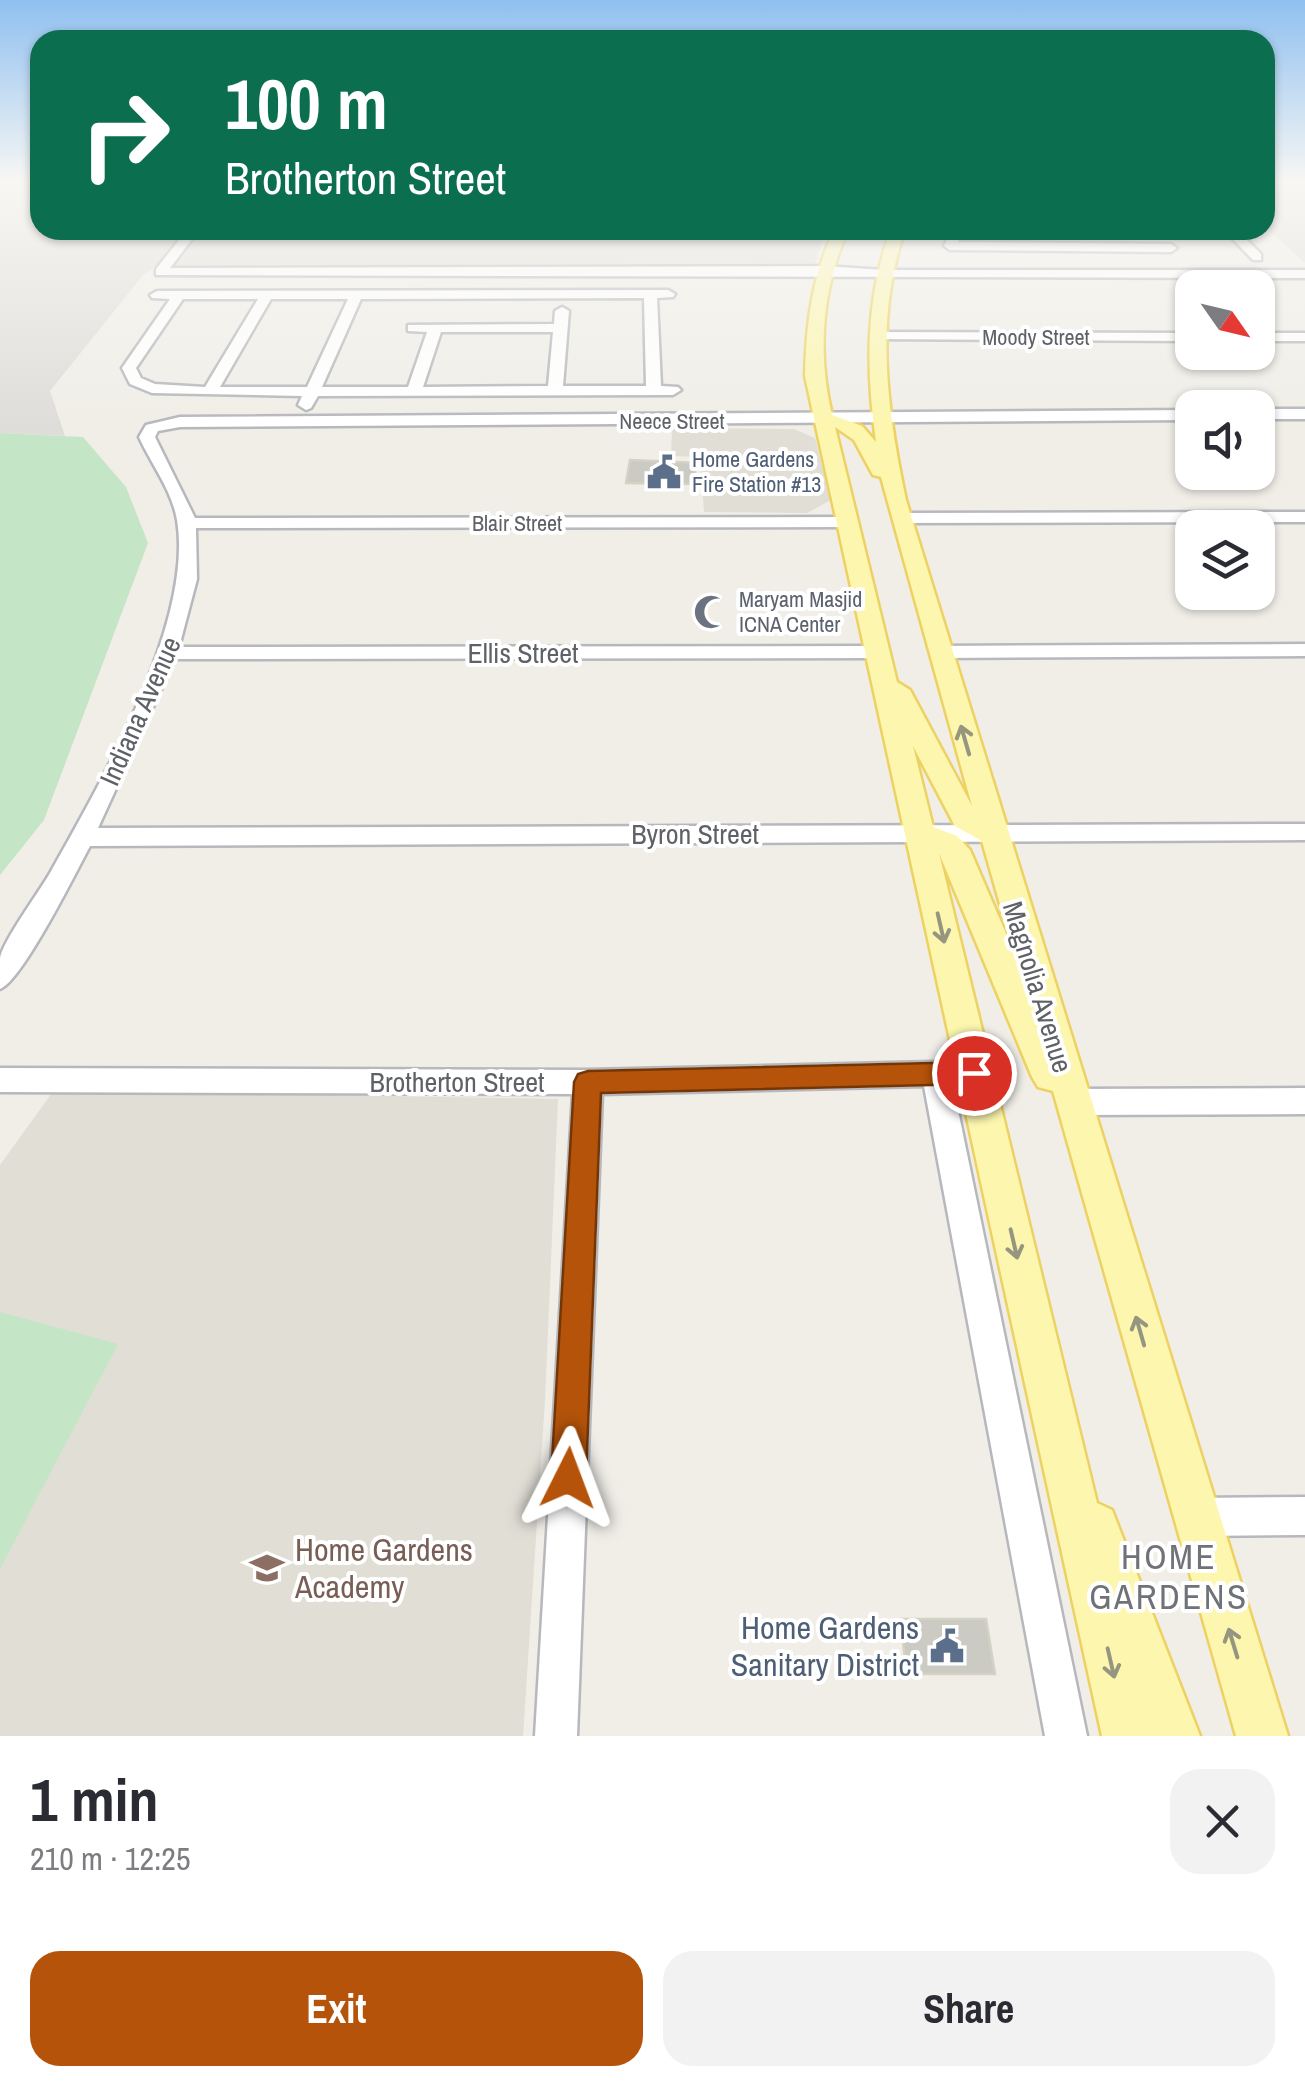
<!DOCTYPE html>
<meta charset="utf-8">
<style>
:root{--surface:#fff;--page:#f2f2f3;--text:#2b2b33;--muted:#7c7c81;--accent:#b45309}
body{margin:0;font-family:"Archivo Narrow",sans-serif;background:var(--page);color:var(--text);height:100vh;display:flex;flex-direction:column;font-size:38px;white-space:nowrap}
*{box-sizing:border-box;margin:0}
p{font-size:32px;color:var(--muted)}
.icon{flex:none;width:55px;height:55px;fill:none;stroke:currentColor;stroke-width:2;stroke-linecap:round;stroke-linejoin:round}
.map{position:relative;height:1736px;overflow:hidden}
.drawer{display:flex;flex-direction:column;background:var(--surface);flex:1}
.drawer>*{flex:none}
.top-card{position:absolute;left:30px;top:30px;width:1245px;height:210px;border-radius:30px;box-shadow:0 2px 8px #0004;background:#0b6e4f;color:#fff;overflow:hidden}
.needle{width:65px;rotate:124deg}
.fabs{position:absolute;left:1175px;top:270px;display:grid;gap:20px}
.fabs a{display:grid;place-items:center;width:100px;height:100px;border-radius:20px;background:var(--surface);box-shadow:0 2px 8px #0004;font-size:50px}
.pin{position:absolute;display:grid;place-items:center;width:85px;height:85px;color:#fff;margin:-42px;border:5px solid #fff;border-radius:50%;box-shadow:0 2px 10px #0007}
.me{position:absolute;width:110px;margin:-55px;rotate:3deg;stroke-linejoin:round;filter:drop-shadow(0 0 8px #0008)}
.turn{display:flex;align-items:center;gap:35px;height:210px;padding:0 30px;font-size:45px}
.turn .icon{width:130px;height:130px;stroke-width:2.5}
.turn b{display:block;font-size:70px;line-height:85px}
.round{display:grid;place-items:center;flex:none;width:105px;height:105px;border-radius:30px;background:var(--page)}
.overview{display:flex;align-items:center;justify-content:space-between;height:170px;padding:0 30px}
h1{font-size:60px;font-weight:700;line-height:75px}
.cta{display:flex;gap:20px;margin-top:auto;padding:20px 30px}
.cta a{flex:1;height:115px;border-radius:30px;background:var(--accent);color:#fff;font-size:40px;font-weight:700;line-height:115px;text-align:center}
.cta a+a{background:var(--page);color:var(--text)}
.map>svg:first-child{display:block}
.industrial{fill:#dfddd9}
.education{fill:#e0ded5}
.green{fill:#c4e6c7}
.building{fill:#cbcac3;stroke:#d4d1c5;stroke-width:2.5}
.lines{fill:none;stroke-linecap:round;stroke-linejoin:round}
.minor-casing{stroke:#b7b8bd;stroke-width:5}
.major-casing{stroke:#edd263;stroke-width:5}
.minor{fill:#fff;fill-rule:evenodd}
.major{fill:#fcf6af;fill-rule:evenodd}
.oneway{stroke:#959580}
.route{fill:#b45309;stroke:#753606;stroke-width:2.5}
.labels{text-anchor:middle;stroke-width:8;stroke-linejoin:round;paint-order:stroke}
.far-street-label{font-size:22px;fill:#5e6166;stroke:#fff}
.far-service-label{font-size:22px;fill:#4e5e75;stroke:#fff;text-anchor:start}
.far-worship-label{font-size:22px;fill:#5b616d;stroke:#fff;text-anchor:start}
.street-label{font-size:28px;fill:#5e6166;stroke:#fff}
.near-education-label{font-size:32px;fill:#785e54;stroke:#fff;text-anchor:start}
.near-service-label{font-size:32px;fill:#4e5e75;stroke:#fff;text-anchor:end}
.near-neighbourhood-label{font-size:35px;letter-spacing:2.5px;fill:#6f7378;stroke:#fff}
</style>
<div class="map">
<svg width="1305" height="1736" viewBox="0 0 1305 1736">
<rect width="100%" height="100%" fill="#f0eee7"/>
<!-- industrial -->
<path class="industrial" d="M0 181H40V230H825L816 263 156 266 143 275 50 391 65 436 0 433Z
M1265 181H1305V263L1265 227Z"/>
<!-- education -->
<path class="education" d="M672 428 794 429 815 438 831 500 807 513 704 512 700 457 671 456Z
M54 1090 558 1099 545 1400 523 1736H0V1165Z"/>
<!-- green -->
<path class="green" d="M0 433 83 437 126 487 148 543 44 820 0 875Z
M0 1312 118 1344 0 1569Z"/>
<!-- building -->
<path class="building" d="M630 460 696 463 694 484 626 483Z
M900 1619H986L995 1674H907Z"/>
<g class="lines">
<!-- minor casing -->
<g class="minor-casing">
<path id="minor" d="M187 230H199L170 268 824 266 884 270H1305V278L156 275V269Z
M951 230H963L958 242 1171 244 1177 248 1171 252 950 250 944 246Z
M1224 230H1237L1261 254V260H1253Z
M668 290 675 294 673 297 657 298 661 386 678 387 681 390 673 395 318 396 311 408 306 410 298 405 302 396 152 393 130 384 122 368 170 299 152 298 150 295 157 291ZM644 298 646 386H563L569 311 562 307 555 311 554 324 408 325V331L427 332 408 387H322L361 299ZM183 299H258L205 387 155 384 141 378 136 368ZM271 299H348L307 387H220ZM441 332H553L548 386 423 387Z
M880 332 1192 333V341L875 339 873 336Z
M1258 333H1305V341H1258Z
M1258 409H1305V419H1258Z
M1192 410V420L180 427 158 431 155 437 195 518 846 517 855 522 846 527 196 528 197 579 179 647 877 646 887 652 877 658 175 659 98 828 1305 824V840L90 846C76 872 22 981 0 989 0 979 0 968 0 958 3 941 39 892 50 873 100 784 194 622 177 520 172 490 151 464 139 437L146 425 180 417Z
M1305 512V522L902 523 893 518 902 513Z
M1305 644V656L940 658 930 652 940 646Z
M974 1061 984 1064 989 1073 984 1082 953 1086 1087 1736H1045L924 1086 602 1094 577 1736H535L573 1094 0 1092V1068L588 1070Z
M1305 1088V1114L1072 1115 1061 1111 1057 1102 1061 1093 1072 1089Z
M1305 1497V1535L1195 1536 1181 1531 1176 1517 1181 1503 1195 1498Z"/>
</g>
<!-- major casing -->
<g class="major-casing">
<path id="major" d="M834 230H848C822 289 817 352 832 415L862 426 876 442C866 370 865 298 891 230H905C874 318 887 411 906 500L1288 1736H1236L1053 1091 1038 1087 1032 1077 939 853 1097 1503 1112 1510 1200 1736H1102L805 376C806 325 812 277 834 230ZM835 427 854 440 873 475 881 477 972 806 910 690 897 682ZM913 746 955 826 982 841 1013 950 970 850 957 836 933 827Z"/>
</g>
<!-- minor -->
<use href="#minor" class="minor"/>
<!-- major -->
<use href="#major" class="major"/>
</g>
<!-- one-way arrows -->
<defs><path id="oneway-shaft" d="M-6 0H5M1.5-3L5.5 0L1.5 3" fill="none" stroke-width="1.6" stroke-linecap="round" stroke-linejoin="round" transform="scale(2.5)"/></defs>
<g class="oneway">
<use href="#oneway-shaft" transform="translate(965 740) rotate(-106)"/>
<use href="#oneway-shaft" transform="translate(941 928) rotate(77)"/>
<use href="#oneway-shaft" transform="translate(1014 1244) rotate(77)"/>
<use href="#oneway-shaft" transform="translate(1140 1331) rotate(-106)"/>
<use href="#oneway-shaft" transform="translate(1233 1643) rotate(-107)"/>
<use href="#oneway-shaft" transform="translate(1111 1663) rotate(77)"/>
</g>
<!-- sky -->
<linearGradient id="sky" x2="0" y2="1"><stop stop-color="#8fc0f0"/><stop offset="0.43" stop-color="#f8f7f4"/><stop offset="1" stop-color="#f8f7f4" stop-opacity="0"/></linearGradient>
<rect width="1305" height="424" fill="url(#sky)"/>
<!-- route -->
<path class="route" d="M974 1062 984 1065 988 1073 984 1081 974 1084 601 1093 586 1478 581 1490 568 1495 556 1490 551 1478 574 1082 578 1074 588 1071Z"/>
<!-- icons -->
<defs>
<g id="civic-bare" transform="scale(2.7)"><path d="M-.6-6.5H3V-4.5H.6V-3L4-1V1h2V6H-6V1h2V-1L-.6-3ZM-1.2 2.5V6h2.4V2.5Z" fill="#5c6f8a" stroke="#fff" stroke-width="2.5" paint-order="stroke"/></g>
<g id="mosque-bare" transform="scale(2.7)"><path d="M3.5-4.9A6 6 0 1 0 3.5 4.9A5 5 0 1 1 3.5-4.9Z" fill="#6b7280" stroke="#fff" stroke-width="2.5" paint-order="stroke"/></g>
<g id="school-bare" transform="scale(2.7)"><path d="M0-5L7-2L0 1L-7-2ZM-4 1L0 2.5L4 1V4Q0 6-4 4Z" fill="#8d6e63" stroke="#fff" stroke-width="2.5" paint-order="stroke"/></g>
</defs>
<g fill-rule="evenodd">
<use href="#civic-bare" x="664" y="472"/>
<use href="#mosque-bare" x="711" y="612"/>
<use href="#school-bare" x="267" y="1568"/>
<use href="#civic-bare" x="947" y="1646"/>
</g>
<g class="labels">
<!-- far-street labels -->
<g class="far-street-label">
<text x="1036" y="345">Moody Street</text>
<text x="672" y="429">Neece Street</text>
<text x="517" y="531">Blair Street</text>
</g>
<!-- far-service labels -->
<g class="far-service-label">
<text x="692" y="467">Home Gardens<tspan x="692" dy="25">Fire Station #13</tspan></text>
</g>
<!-- far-worship labels -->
<g class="far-worship-label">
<text x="739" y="607">Maryam Masjid<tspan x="739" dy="25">ICNA Center</tspan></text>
</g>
<!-- street labels -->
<g class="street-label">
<text x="523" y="663">Ellis Street</text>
<text transform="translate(140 711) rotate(-66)" y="10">Indiana Avenue</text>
<text x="695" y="844">Byron Street</text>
<text transform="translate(1038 987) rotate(73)" y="10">Magnolia Avenue</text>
<text x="457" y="1092">Brotherton Street</text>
</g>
<!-- near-education labels -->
<g class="near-education-label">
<text x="295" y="1561">Home Gardens<tspan x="295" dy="37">Academy</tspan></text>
</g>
<!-- near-service labels -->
<g class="near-service-label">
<text x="919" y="1639">Home Gardens<tspan x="919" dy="37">Sanitary District</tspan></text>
</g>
<!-- near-neighbourhood labels -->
<g class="near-neighbourhood-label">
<text x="1169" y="1569">HOME<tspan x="1169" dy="40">GARDENS</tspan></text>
</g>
</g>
</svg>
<div class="fabs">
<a><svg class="needle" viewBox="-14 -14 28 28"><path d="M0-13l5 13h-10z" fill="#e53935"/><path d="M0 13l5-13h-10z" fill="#7c7c81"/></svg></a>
<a><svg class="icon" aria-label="sound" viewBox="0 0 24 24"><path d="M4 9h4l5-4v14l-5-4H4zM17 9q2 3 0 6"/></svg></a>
<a><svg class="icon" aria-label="layers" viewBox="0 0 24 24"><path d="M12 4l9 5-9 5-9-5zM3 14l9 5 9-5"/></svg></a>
</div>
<div class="pin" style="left:974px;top:1073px;background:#d93025"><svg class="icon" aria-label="arrive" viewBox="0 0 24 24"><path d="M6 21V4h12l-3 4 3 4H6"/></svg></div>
<svg class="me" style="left:568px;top:1478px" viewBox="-20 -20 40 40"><path d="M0-17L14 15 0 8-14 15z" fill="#b45309" stroke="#fff" stroke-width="4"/></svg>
<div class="top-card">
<div class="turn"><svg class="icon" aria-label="right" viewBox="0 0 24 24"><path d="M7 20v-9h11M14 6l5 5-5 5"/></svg><div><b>100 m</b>Brotherton Street</div></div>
</div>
</div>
<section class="drawer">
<div class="overview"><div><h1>1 min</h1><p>210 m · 12:25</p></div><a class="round"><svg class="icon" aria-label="close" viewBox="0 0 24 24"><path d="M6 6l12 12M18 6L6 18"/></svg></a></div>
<div class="cta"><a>Exit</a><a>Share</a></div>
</section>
